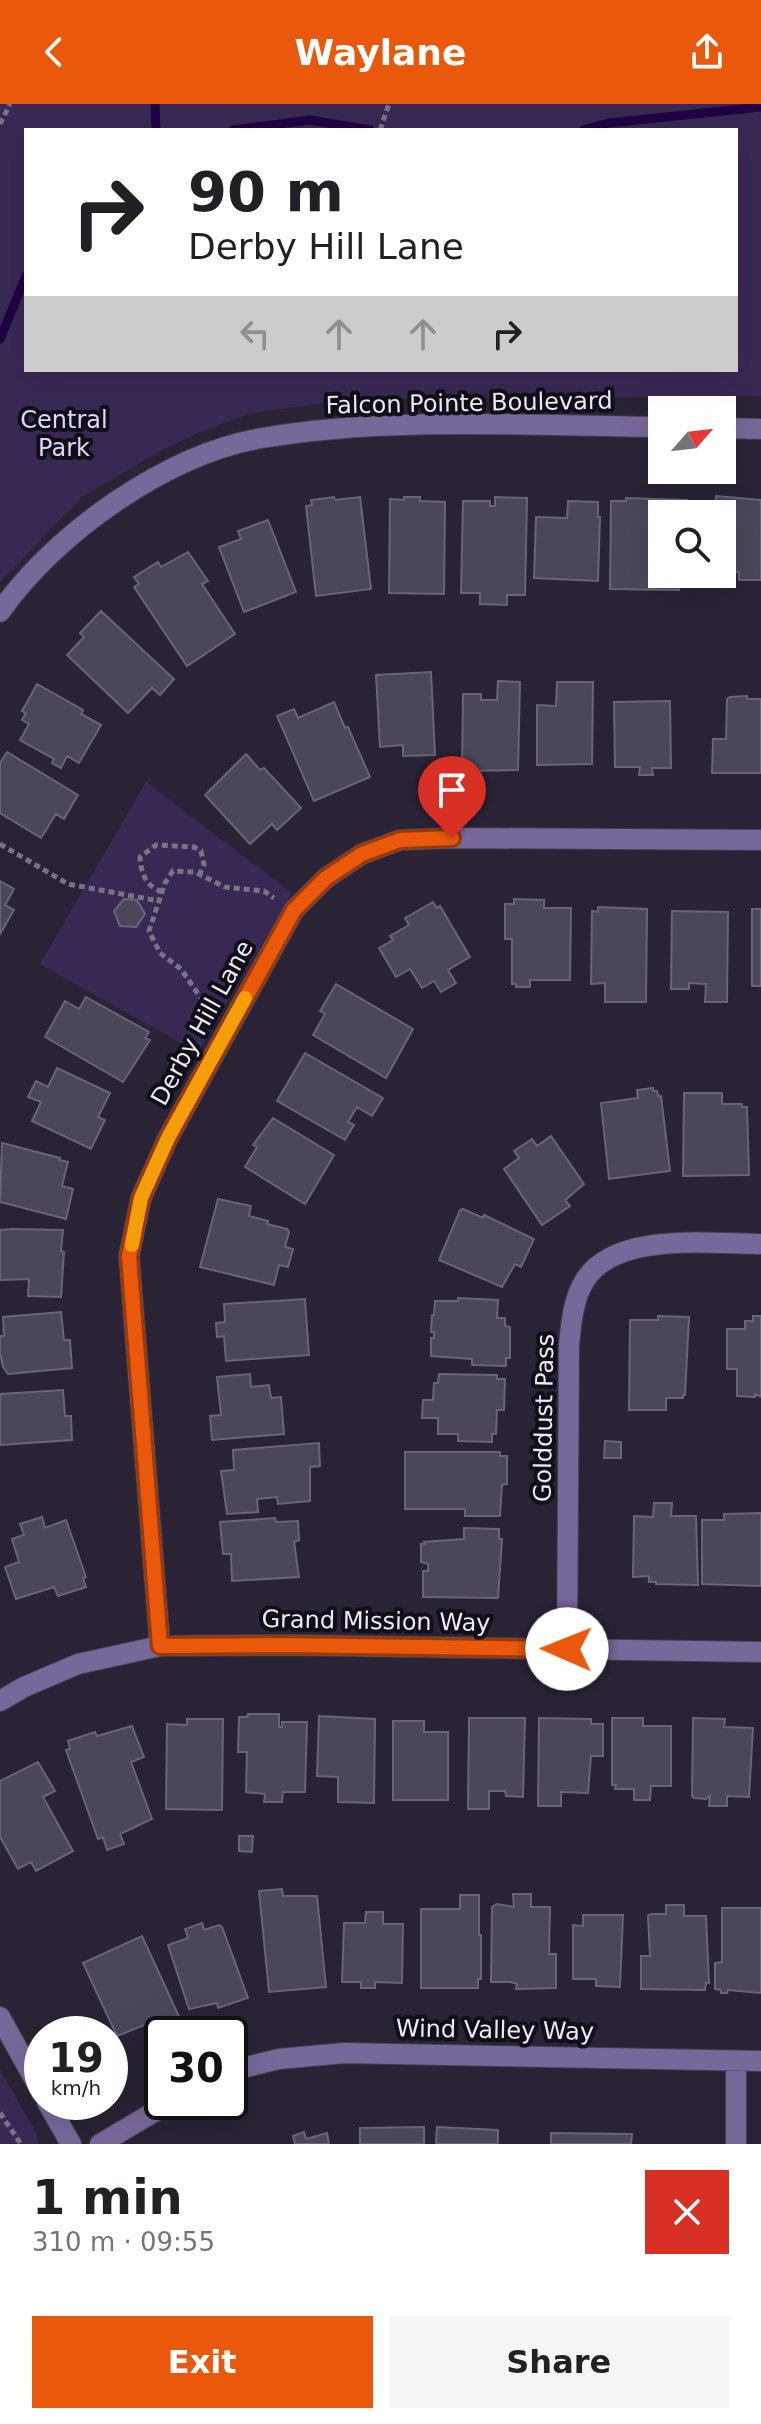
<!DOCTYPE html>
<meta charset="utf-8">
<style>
:root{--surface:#fff;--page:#f6f6f6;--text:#202124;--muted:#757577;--accent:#ea580c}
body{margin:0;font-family:"DejaVu Sans",sans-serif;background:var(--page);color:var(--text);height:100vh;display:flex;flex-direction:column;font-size:30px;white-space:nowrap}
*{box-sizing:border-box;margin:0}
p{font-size:26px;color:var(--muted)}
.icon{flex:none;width:44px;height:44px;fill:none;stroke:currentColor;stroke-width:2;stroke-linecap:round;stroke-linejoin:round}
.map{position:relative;height:2040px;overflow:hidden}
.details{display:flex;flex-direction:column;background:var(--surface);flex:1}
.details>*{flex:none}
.hud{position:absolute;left:24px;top:24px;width:714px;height:244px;border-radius:0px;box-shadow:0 8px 32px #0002;background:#fff;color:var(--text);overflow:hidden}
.needle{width:52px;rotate:62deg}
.buttons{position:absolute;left:648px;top:292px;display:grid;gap:16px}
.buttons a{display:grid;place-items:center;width:88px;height:88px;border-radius:0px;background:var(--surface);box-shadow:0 8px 32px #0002;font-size:40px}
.speed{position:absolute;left:24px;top:1912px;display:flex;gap:16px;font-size:40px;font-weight:700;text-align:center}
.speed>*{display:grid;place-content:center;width:104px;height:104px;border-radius:50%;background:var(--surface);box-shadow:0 8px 32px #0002;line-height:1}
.speed small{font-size:20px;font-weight:400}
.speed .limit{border:4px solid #111;border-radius:12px;background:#fff;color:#111}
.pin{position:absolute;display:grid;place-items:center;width:68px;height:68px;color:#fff;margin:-82px -34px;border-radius:50% 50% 50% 0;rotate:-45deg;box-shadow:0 0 8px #0007}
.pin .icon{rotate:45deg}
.me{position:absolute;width:88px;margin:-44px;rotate:271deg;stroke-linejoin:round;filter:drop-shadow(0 0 6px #0008)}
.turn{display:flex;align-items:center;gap:28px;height:168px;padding:0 32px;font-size:36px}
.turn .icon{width:104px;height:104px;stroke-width:2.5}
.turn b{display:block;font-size:56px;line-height:68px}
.lanes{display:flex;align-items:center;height:76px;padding:0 32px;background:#0003;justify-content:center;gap:40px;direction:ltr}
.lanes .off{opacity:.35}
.round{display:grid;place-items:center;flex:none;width:84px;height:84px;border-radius:0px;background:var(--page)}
.head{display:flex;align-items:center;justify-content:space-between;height:136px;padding:0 32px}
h1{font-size:48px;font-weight:600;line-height:60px}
.button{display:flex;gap:16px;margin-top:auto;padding:16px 32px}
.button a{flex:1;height:92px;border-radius:0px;background:var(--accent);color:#fff;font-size:32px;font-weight:600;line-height:92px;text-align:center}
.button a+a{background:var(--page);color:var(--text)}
header{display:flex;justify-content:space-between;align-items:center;height:104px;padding:0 32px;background:var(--accent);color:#fff;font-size:36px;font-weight:600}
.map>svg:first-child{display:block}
.green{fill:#382954;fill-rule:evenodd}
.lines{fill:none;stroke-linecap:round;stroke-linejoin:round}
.stream{stroke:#200042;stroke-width:9}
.building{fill:#4c465a;stroke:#6a647a;stroke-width:2}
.minor-casing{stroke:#443f50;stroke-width:22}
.path{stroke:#797484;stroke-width:5;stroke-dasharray:6 4;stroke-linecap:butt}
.minor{stroke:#77689a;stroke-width:20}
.route-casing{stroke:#983908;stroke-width:20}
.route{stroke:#ea580c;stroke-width:14}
.slow{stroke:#f59e0b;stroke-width:14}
.labels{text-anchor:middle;stroke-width:8;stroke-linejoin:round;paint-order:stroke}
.street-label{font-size:24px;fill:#ede9f6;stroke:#100e16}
.park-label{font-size:24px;fill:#e0d4fd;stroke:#100e16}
</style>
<header><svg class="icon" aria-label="back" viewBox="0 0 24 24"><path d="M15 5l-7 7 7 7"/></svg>Waylane<svg class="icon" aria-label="share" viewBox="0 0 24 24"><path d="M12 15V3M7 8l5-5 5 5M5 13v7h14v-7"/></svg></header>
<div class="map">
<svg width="761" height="2040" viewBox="0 0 761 2040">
<rect width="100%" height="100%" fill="#292335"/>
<!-- green -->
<path class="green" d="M0 0H761V292L440 294 342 297 251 309 205 326 164 345 83 392 0 478ZM26 26H736V266H26Z
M146 678 292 789 198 949 40 860Z
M0 1966 37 2030 39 2040H0Z"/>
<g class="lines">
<!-- stream -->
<path class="stream" d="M155 0 156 26
M233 26 310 16 370 26
M583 26 609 19 761 3
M0 235 26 172"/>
</g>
<!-- building -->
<path class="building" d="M716 392 761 396V476H739V468L722 467V410H715Z
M334 393 335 396 360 393 371 485 316 492 306 402 312 401 311 396Z
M404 393H420V397L445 398 444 490 389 489 390 395 404 396Z
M495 393 527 394 525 491H507V501L480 500V489H461L463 397H490V402H495Z
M626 394 687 396V410H662V470H679V486L610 485 611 397H626Z
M568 397 598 398V413H600L598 477 534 474 536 413 567 414Z
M268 416 296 488 244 508 219 443 241 435 238 427Z
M188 448 208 477 202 480 235 530 187 562 134 483 139 480 134 473 158 458 161 463Z
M101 507 174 575 160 591 152 584 128 609 67 551 84 533 80 529Z
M431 568 435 651 403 652V641L380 643 376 571Z
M498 577 520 578 518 666 462 667 463 590H481V596H497Z
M557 578H593L592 660 537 661V601L556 602Z
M37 580 83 606 81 610 101 621 79 659 67 652 61 664 52 659 54 655 20 636 29 620 22 616 26 609 22 607Z
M747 592V595H761V669H712L713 635H726L727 595 730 593Z
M670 597 671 664H652L653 671H639L640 663H615L614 598Z
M334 598 345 624 348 623 370 673 314 697 277 612 294 605 298 614Z
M7 648 78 691 64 715 56 710 41 734 0 709V659Z
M246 650 260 666 264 664 301 704 277 726 272 720 250 740 205 691Z
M0 777 14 785 5 801 14 806 0 830Z
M124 795 137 796 145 810 136 823 120 822 114 807Z
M514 795 544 796V804H571L570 876H530V883H516V880H512V835H505V800H514Z
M433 798 437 804 440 802 470 853 448 866 456 879 441 888 434 877 422 884 410 865 396 873 379 844 393 836 390 832 409 821 405 814Z
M598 803 647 805 646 898H605V879L591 880 592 807 598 808Z
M752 805H761V882H752Z
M672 807 728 808 727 898H705L706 880 689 879V885H671Z
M336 880 413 925 386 974 313 931 325 910 320 907Z
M86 893 149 928 145 934 150 936 123 978 45 933 65 897 79 905Z
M305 949 383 994 372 1012 357 1003 348 1018 354 1021 345 1036 277 997Z
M57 964 110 989 98 1013 105 1016 91 1045 32 1017 41 998 28 993 36 977 48 983Z
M653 984V987H657L658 992H661L670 1067 609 1075 601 999 638 994 637 986Z
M684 989H722V1000H742V1003H747L749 1071 683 1072Z
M273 1014 334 1051 305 1100 245 1063 257 1043 253 1041Z
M551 1032 584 1080 565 1096 570 1102 542 1121 504 1065 519 1054 514 1047 532 1035 537 1042Z
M2 1039 60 1054 59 1056 68 1058 62 1082 73 1085 66 1115 0 1098Z
M218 1095 251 1102 249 1112 268 1117 267 1120 287 1125 289 1128 285 1143 293 1145 288 1163 279 1161 274 1181 200 1163Z
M463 1105 483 1114 484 1111 534 1135 521 1163 515 1160 502 1183 439 1156 460 1106Z
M13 1125 63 1126 61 1147 64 1148 61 1193 28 1192 29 1175 0 1176V1126Z
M458 1194 498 1196 497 1214H505V1222L510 1223V1254H506V1262L472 1261V1255L431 1252V1234H434V1228H431L432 1211H434L435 1197H458Z
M305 1195 309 1251 226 1257 224 1232 217 1233 216 1219 225 1218 224 1200Z
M61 1208 64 1236H70L72 1264 8 1270 3 1263 0 1249V1232H4L3 1213Z
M658 1212 689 1213 685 1291H683V1294H666V1306H629L630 1216H658Z
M753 1212H761V1293L755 1290V1293L737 1292V1265H727V1225H745V1217H753Z
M250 1270 251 1283 269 1281 271 1294 281 1293 284 1330 212 1336 210 1312 221 1311 217 1273Z
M439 1270 497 1271V1275H505L504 1306H497L496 1330H492V1338L458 1337V1330H438V1314H422L423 1296H433L434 1279H438Z
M63 1286 65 1312H71L72 1336 0 1341V1290Z
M605 1337 621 1338V1354H604Z
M319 1339 320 1362 310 1363V1397L278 1400 277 1393 257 1395 258 1408 227 1410 221 1367 234 1366 233 1346Z
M405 1348H500V1352H507V1380L502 1381 500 1412H465V1405H405Z
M654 1399H672L671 1412H696L698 1481 656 1480V1478H649V1472L633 1473 634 1412 653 1413Z
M761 1409V1482L702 1480V1416H724V1410Z
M42 1413 45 1424 66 1416 86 1473 83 1474 86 1483 58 1492 54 1483 16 1495 5 1463 19 1458 12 1435 24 1431 20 1420Z
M275 1414 276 1418 298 1417 299 1436 294 1438 299 1473 232 1477 231 1450H223L220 1418Z
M464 1424 499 1425V1435H502L498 1494 423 1493V1467H428V1460L421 1458V1440H425L424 1438 464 1435Z
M248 1610H279V1623H282V1618H307L305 1688H283L282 1698H264L265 1690 246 1688 247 1648H238L239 1613H247Z
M319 1612 375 1615 374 1699 338 1698V1673L317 1672Z
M469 1614H525L523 1693 506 1692 505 1687H489V1705H468Z
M539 1614 591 1615V1620H603V1652H591L588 1689 561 1688V1702H538Z
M612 1614H643V1622H671V1682H651L650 1696H634V1685H615L616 1681H612Z
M693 1614 725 1615 724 1623 753 1624 749 1693 727 1692V1702H709L710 1692 706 1695 694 1694 692 1692Z
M187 1615H223L222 1706 166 1705 167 1620 187 1621Z
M393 1617H424V1628H448V1696H393Z
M132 1622 144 1653 131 1658 152 1715 120 1730 124 1740 107 1746 103 1733 98 1735 66 1646 70 1645 68 1637 95 1628 97 1632Z
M38 1658 55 1687 43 1693 73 1747 36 1767 31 1758 18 1765 0 1733V1677Z
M239 1732H253L252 1748 239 1747Z
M282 1785 283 1792H317L326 1883 269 1888 259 1787Z
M513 1790H531V1803H550L549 1850H556V1884L516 1885 517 1880 511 1878H491L492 1803 497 1800 514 1803Z
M460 1791H479V1831H481V1875H478V1884H421V1805H460Z
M666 1801H684V1812H706L709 1879 706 1878 705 1886 641 1885V1852H650L648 1812 651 1810H666Z
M722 1804H761V1889L728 1886 727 1889H721V1886L715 1885V1859L722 1858Z
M366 1808H383V1820H403L402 1879 375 1878V1884H361V1878H342L344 1819H365Z
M583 1811H623L620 1883 596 1882V1875H573V1821L583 1822Z
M202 1819 204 1826 219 1821 222 1823 248 1894 218 1904 217 1899 189 1905 168 1841 188 1834 185 1825Z
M142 1832 182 1919 155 1932 149 1919 117 1932 83 1859Z
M424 2023V2040H360V2024Z
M437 2023 498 2026V2040H436Z
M304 2028 306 2035 327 2029 329 2040H295L293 2032Z
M551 2029 632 2030 631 2040H551Z"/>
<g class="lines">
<!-- minor casing -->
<g class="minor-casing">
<path id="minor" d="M722 324 761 325
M0 508C55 429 167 350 262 334 389 312 533 322 662 323
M160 1542 129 1152 141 1094 168 1034 294 806 326 774 362 750 400 736 452 734 761 736
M567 1545 569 1242C571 1220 573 1195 585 1176 616 1127 712 1140 761 1140
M0 1597 24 1583 78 1560 160 1542 282 1541 761 1548
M0 1913 42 1989
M736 1957V2040
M230 1967 279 1955 344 1949 761 1957
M47 1998 71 2040
M100 2040 171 1998"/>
</g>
<!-- path -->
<path class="path" d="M0 20 10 0
M380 26 389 0
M0 740 68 780 159 797
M162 788C146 782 141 770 140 753L156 741 194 743 201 747 204 761 199 771
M209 906 181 865 160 849 149 827 165 779 173 767 195 768 225 783 264 787 274 794
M0 2009 21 2040"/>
<!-- minor -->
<use href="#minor" class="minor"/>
</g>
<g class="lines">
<!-- route casing -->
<g class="route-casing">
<path id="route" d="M452 734 400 736 362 750 326 774 294 806 168 1034 141 1094 129 1152 160 1542 282 1541 567 1545"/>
</g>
<!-- route -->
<use href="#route" class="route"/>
<!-- slow -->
<path class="slow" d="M132 1141 141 1094 168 1034 245 894"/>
</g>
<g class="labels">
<!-- street labels -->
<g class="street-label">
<text transform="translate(469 299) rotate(-1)" y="8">Falcon Pointe Boulevard</text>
<text transform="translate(202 919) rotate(-61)" y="8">Derby Hill Lane</text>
<text transform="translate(544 1314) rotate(-89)" y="8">Golddust Pass</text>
<text transform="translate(376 1517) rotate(1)" y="8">Grand Mission Way</text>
<text transform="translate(495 1926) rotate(1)" y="8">Wind Valley Way</text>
</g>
<!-- park labels -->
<g class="park-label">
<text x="64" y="324">Central<tspan x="64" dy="28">Park</tspan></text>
</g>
</g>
</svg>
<div class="buttons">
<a><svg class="needle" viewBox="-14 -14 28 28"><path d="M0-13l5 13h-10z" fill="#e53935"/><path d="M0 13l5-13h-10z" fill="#757577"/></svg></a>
<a><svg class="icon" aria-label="search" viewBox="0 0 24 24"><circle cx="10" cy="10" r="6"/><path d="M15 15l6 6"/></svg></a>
</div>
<div class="speed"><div>19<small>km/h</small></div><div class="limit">30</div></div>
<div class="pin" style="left:452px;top:734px;background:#d93025"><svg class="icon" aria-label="arrive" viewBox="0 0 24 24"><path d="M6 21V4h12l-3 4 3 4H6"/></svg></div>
<svg class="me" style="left:567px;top:1545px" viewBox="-20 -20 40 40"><circle r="19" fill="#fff"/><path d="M0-13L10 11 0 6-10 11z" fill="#ea580c"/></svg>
<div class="hud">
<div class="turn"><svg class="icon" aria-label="right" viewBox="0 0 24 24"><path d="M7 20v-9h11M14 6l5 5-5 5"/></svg><div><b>90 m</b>Derby Hill Lane</div></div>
<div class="lanes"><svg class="icon off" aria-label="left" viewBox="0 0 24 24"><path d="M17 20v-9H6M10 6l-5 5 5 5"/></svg><svg class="icon off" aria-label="ahead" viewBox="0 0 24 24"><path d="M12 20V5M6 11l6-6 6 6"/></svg><svg class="icon off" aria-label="ahead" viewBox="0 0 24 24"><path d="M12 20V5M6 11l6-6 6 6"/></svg><svg class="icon" aria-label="right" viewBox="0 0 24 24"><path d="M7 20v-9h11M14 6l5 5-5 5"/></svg></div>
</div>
</div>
<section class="details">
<div class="head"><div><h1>1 min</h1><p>310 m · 09:55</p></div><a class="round" style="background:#d93025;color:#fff"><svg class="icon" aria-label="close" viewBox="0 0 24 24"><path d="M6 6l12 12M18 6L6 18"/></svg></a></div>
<div class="button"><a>Exit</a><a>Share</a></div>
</section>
